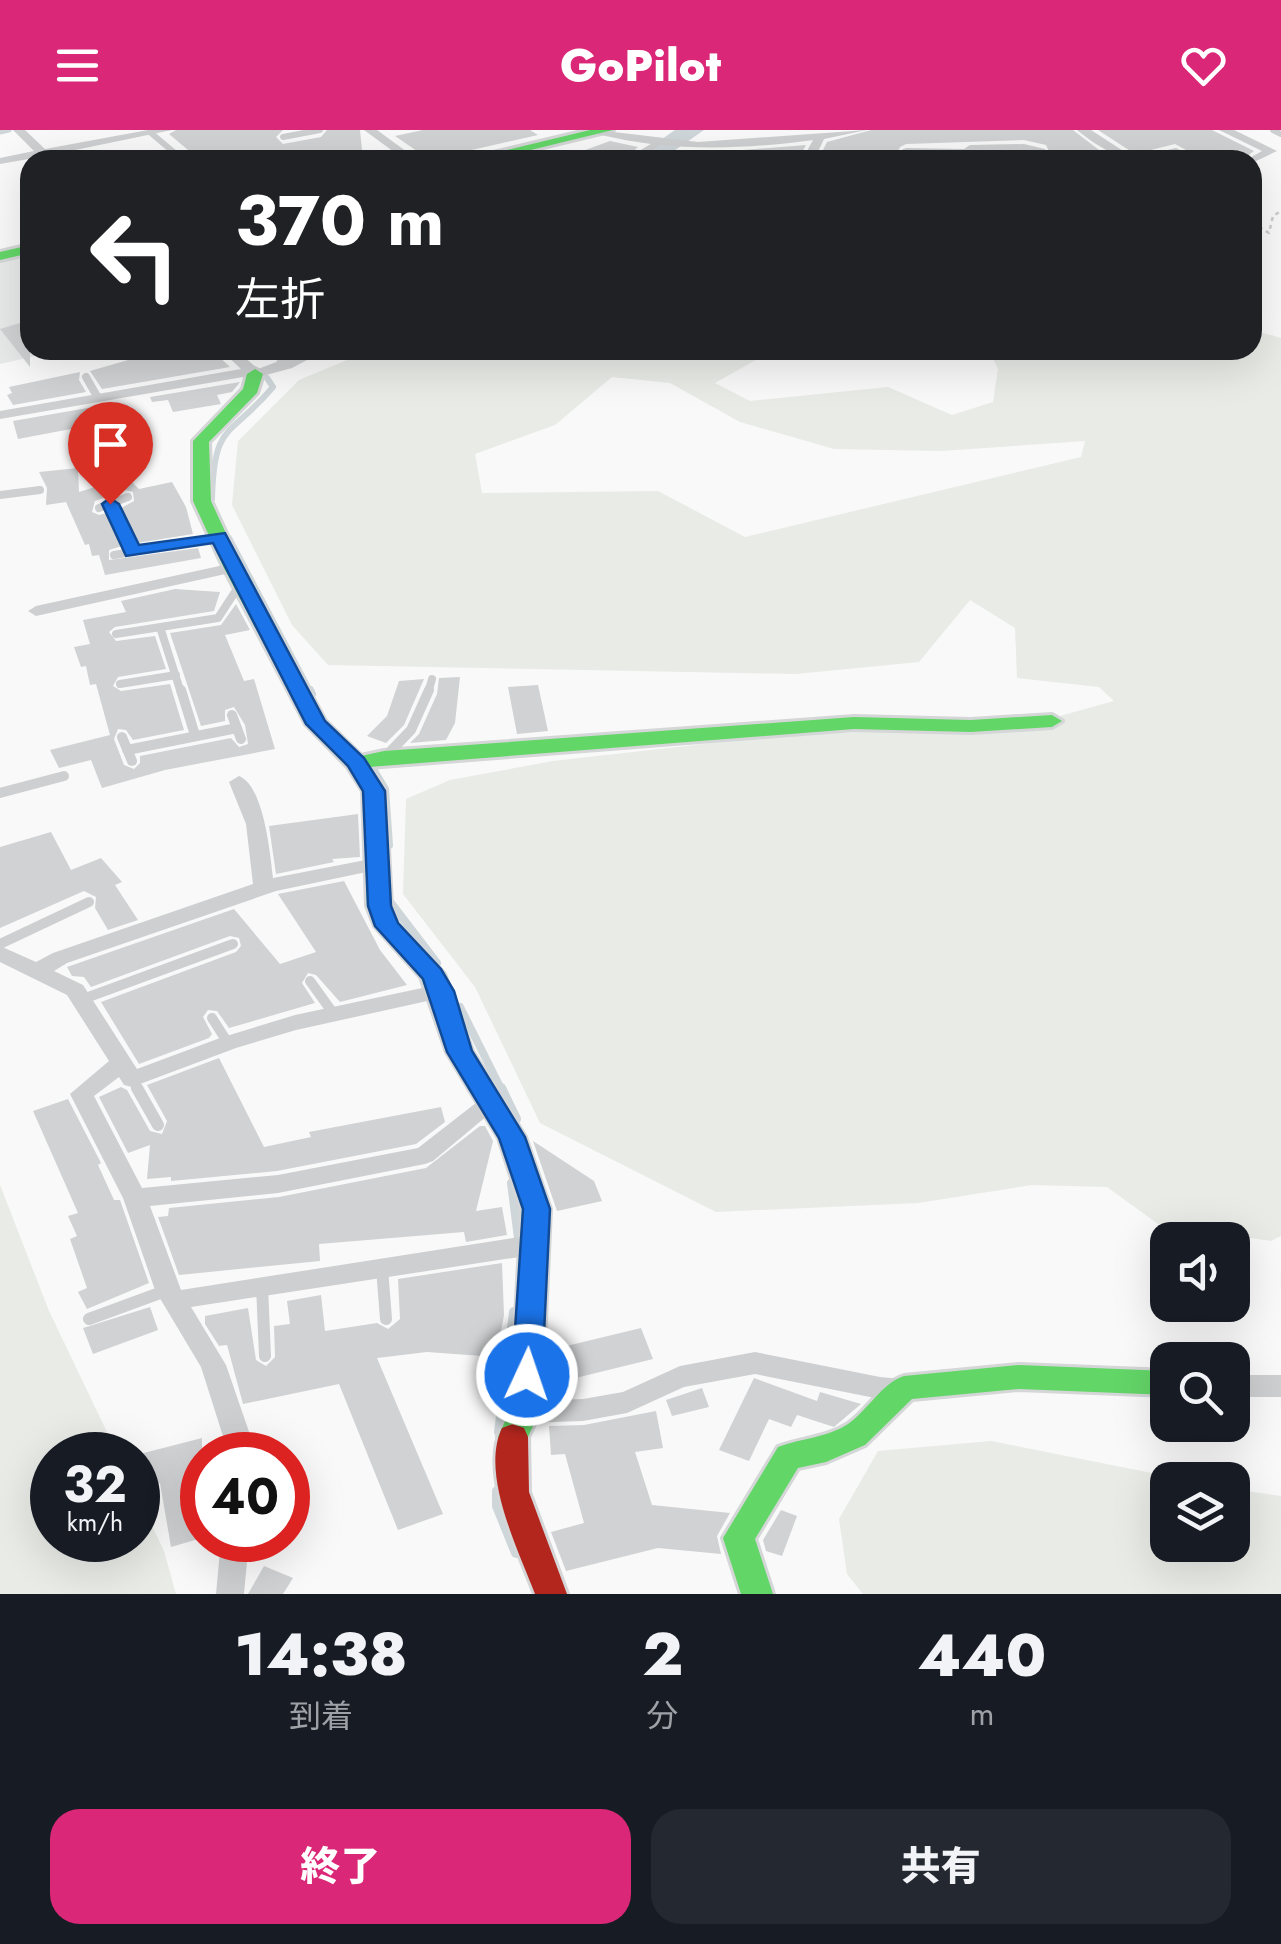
<!DOCTYPE html>
<html lang="ja">
<meta charset="utf-8">
<style>
:root{--surface:#171b24;--page:#242831;--text:#f1f3f6;--muted:#9ea1a6;--accent:#db2777}
body{margin:0;font-family:Jost,"Noto Sans JP",sans-serif;background:var(--page);color:var(--text);height:100vh;display:flex;flex-direction:column;font-size:38px;white-space:nowrap}
*{box-sizing:border-box;margin:0}
p{font-size:32px;color:var(--muted)}
.icon{flex:none;width:55px;height:55px;fill:none;stroke:currentColor;stroke-width:2;stroke-linecap:round;stroke-linejoin:round}
.map{position:relative;height:1464px;overflow:hidden}
.details{display:flex;flex-direction:column;background:var(--surface);flex:1}
.details>*{flex:none}
.guide{position:absolute;left:20px;top:20px;width:1242px;height:210px;border-radius:30px;box-shadow:0 10px 40px #0002;background:#202124;color:#fff;overflow:hidden}
.buttons{position:absolute;left:1150px;top:1092px;display:grid;gap:20px}
.buttons a{display:grid;place-items:center;width:100px;height:100px;border-radius:20px;background:var(--surface);box-shadow:0 10px 40px #0002;font-size:50px}
.speed{position:absolute;left:30px;top:1302px;display:flex;gap:20px;font-size:50px;font-weight:700;text-align:center}
.speed>*{display:grid;place-content:center;width:130px;height:130px;border-radius:50%;background:var(--surface);box-shadow:0 10px 40px #0002;line-height:1}
.speed small{font-size:25px;font-weight:400}
.speed .limit{border:15px solid #d22;background:#fff;color:#111}
.pin{position:absolute;display:grid;place-items:center;width:85px;height:85px;color:#fff;margin:-102px -42px;border-radius:50% 50% 50% 0;rotate:-45deg;box-shadow:0 0 10px #0007}
.pin .icon{rotate:45deg}
.me{position:absolute;width:110px;margin:-55px;rotate:3deg;stroke-linejoin:round;filter:drop-shadow(0 0 8px #0008)}
.turn{display:flex;align-items:center;gap:35px;height:210px;padding:0 50px;font-size:45px}
.turn .icon{width:130px;height:130px;stroke-width:2.5}
.turn b{display:block;font-size:70px;line-height:85px}
.eta{display:flex;justify-content:space-evenly;align-items:center;height:170px;text-align:center}
.eta b{font-size:60px;font-weight:800;line-height:70px}
.button{display:flex;gap:20px;margin-top:auto;padding:20px 50px}
.button a{flex:1;height:115px;border-radius:30px;background:var(--accent);color:#fff;font-size:40px;font-weight:800;line-height:115px;text-align:center}
.button a+a{background:var(--page);color:var(--text)}
header{display:flex;justify-content:space-between;align-items:center;height:130px;padding:0 50px;background:var(--accent);color:#fff;font-size:45px;font-weight:800}
.map>svg:first-child{display:block}
.built{fill:#e8e9e9}
.green{fill:#e8ebe6;fill-rule:evenodd}
.lines{fill:none;stroke-linecap:round;stroke-linejoin:round}
.stream-far3{stroke:#ced6d9;stroke-width:5}
.stream-far2{stroke:#ced6d9;stroke-width:6}
.stream-far1{stroke:#ced6d9;stroke-width:8}
.stream{stroke:#ced6d9;stroke-width:10}
.river{fill:#ced6d9;fill-rule:evenodd}
.building{fill:#d0d2d3}
.fast-casing{stroke:#d5d6d7;stroke-width:6}
.jam-casing{stroke:#d5d6d7;stroke-width:6}
.path{stroke:#cbcccd;stroke-width:2.5;stroke-dasharray:4 4;stroke-linecap:butt}
.lane-far3{stroke:#cecfd0;stroke-width:6}
.lane-far2{stroke:#cecfd0;stroke-width:8}
.lane-far1{stroke:#cecfd0;stroke-width:10}
.lane{stroke:#cecfd0;stroke-width:12}
.street{fill:#cecfd0;fill-rule:evenodd}
.fast{fill:#63d668;fill-rule:evenodd}
.jam{fill:#b3261e;fill-rule:evenodd}
.route{fill:#1a73e8;stroke:#114b97;stroke-width:2.5}
</style>
<header><svg class="icon" aria-label="menu" viewBox="0 0 24 24"><path d="M4 6h16M4 12h16M4 18h16"/></svg>GoPilot<svg class="icon" aria-label="heart" viewBox="0 0 24 24"><path d="M12 20l-8-8c-3-5 5-10 8-4 3-6 11-1 8 4z"/></svg></header>
<div class="map">
<svg width="1281" height="1464" viewBox="0 0 1281 1464">
<rect width="100%" height="100%" fill="#f9f9f9"/>
<!-- built -->
<path class="built" d="M30 124V220H62L0 234V130Z"/>
<!-- green -->
<path class="green" d="M1253 200 1281 208V1106L1271 1111 1158 1094 1107 1057 1032 1055 918 1073 716 1082 540 993 475 857 403 764 406 669 450 650 553 631 776 606 1031 594 1114 571 1099 557 1017 548 1015 498 970 470 919 532 796 544 328 535 292 495 232 375 238 311 299 250 371 220H762L761 227 715 253 750 271 888 257 952 285 993 272 998 239 989 220H1252ZM612 247 670 253 740 292 834 319 941 321 1085 311 1081 327 745 407 658 361 482 363 475 324 555 295Z
M0 1055 49 1181 118 1325H52V1410H138V1366L164 1421 176 1464H0Z
M991 1311 1187 1350H1168V1415H1232L1233 1359 1281 1366V1464H863L847 1444 839 1389 878 1321Z"/>
<g class="lines">
<!-- stream-far3 -->
<path class="stream-far3" d="M0 2 9 0
M279 232 305 220"/>
<!-- stream-far2 -->
<path class="stream-far2" d="M212 369C214 291 229 309 273 257L267 248
M229 408 311 563"/>
<!-- stream-far1 -->
<path class="stream-far1" d="M310 560 312 564
M368 631 385 659 389 715
M388 769 437 833
M460 877 502 961"/>
<!-- stream -->
<path class="stream" d="M501 958 516 989
M512 1053 519 1108
M499 1302 514 1182
M497 1361V1376L516 1423"/>
<!-- river -->
<path class="river" d="M675 0H704L661 30H632Z"/>
</g>
<!-- building -->
<path class="building" d="M176 0H283L276 7 283 14 321 7 327 0H360L362 20 319 28 313 23 282 30 272 23 200 30 169 4Z
M423 0H530L538 5 463 22 457 30H430L395 6Z
M871 0H1073L1099 20 1122 30H1053L1046 15 1024 10 906 14 900 17 894 30H818L827 12Z
M1098 0H1212L1254 21 1242 30H1170L1186 20 1175 14 1135 24Z
M610 11 638 17 623 30H515L560 20 569 26Z
M806 15 798 30H643L655 23 664 26 674 20 731 21Z
M30 190V237L0 199Z
M128 220H212L230 237 102 259 90 241 135 228Z
M80 242 79 250 86 262 13 275 7 265 12 263 9 257Z
M240 252 232 262 217 265 221 274 173 282 168 270 152 272 150 267Z
M110 274 113 291 18 309 13 291Z
M78 338 79 362 127 347 139 359 172 352 186 377 193 404 137 413 121 378 134 371 133 362 125 360 95 371 92 382 99 385 107 383 122 416 109 420V430L198 418 201 428 105 445 99 425 92 426 89 414 85 415 66 372 46 375 47 358 39 342Z
M175 459 220 462 214 481 115 497 109 502 116 511 155 506 166 539 118 547 113 556 121 561 170 554 184 600 133 610 126 600 118 599 114 609 124 635 134 639 140 633V626L231 608 239 617 248 614 245 595 234 577 225 580V591L201 596 170 503 221 495 236 474 250 500 225 505 244 551 254 549 275 619 165 640 102 658 91 630 59 638 50 620 110 605 96 554 90 555 86 536 81 537 74 517 90 514 83 490 126 482 121 471Z
M460 547 455 593 446 610 410 613 419 604 437 564 439 548Z
M424 549 404 595 386 613 367 606 387 586 399 551Z
M538 555 548 601 517 604 508 557Z
M358 684 360 727 332 729 334 732 276 744 269 696Z
M51 702 71 740 101 728 122 752 115 755 138 790 108 800 95 778 96 767 84 761 0 798V717Z
M344 751 380 820 407 855 340 872 316 845 308 843 302 853 315 873 229 898 217 881 208 880 203 887 212 904 209 908 139 934 101 872 236 822 241 816 239 808 230 806 91 857 84 847 72 846 67 837 234 779 280 834 316 822 278 764Z
M219 928 264 1017 311 1007 309 1002 441 977 445 992 416 1014 277 1041 171 1051V1047L147 1049 150 1015 128 1023 99 967 121 957 127 960 150 1001 162 1004 167 991 147 955Z
M68 969 101 1033 98 1035 114 1070H120L149 1153 87 1179 78 1162 87 1158 70 1109 77 1106 68 1086 78 1083 33 981Z
M480 996H485L493 1011 476 1081 502 1077 507 1105 466 1112 464 1102 319 1114 320 1131 179 1145 158 1087 168 1086 169 1078 279 1067 426 1038Z
M533 1011 594 1051 602 1071 557 1081Z
M502 1133 504 1185 496 1227 427 1222 377 1228 443 1384 398 1400 339 1254 243 1274 227 1215 219 1216 205 1194V1186L248 1178 256 1230 266 1236 275 1227 274 1196 290 1194 287 1171 321 1165 325 1201 377 1193 388 1199 400 1189 398 1149Z
M150 1177 158 1200 93 1224 83 1198Z
M641 1198 653 1229 551 1254 550 1220Z
M754 1248 817 1271 820 1262 861 1274 834 1297 797 1285 791 1297 769 1289 749 1331 719 1320Z
M702 1258 709 1277 672 1286 666 1270Z
M656 1281 663 1318 635 1322 652 1375 730 1383 717 1406 721 1424 658 1418 566 1441 551 1402 584 1393 565 1324 551 1325 549 1296 584 1295Z
M202 1308V1408L171 1417 160 1353 140 1359 136 1325Z
M781 1380 797 1386 782 1426 766 1421 763 1410Z
M264 1436 293 1448 283 1464H248Z"/>
<g class="lines">
<!-- fast casing -->
<g class="fast-casing">
<path id="fast" d="M590 0H613L489 30H465Z
M30 115V123L0 130V122Z
M255 239 263 244 257 263 209 312 211 371 242 438 325 591 361 626 384 621 854 587 971 590 1052 585 1062 591 1052 597 971 602 854 599 369 637 385 661 391 776 397 793 444 844 472 921 525 1007 550 1079 541 1278 524 1316 513 1320 502 1316 498 1307 511 1278 522 1079 499 1008 447 922 421 847 375 796 367 776 363 661 348 637 306 594 224 438 193 371V311L243 259 247 244Z
M1019 1235 1168 1241V1265L1019 1259 912 1269 865 1315 826 1332 798 1338 755 1409 773 1464H741L723 1408 778 1317C802 1308 826 1308 848 1294 868 1280 882 1253 904 1246Z"/>
</g>
<!-- jam casing -->
<g class="jam-casing">
<path id="jam" d="M513 1294 524 1298 528 1307 529 1362 567 1464H535C518 1419 480 1344 502 1298Z"/>
</g>
<!-- path -->
<path class="path" d="M1252 93 1269 103 1273 86 1281 81"/>
<!-- lane-far3 -->
<path class="lane-far3" d="M1273 0 1281 4
M151 3 183 30
M283 7 320 0
M630 30 658 13"/>
<!-- lane-far2 -->
<path class="lane-far2" d="M86 247 98 268
M0 365 40 360
M111 373 133 422
M99 378 128 367
M114 425 218 407
M160 497 181 563
M116 504 218 488 235 462 244 460
M120 554 176 545
M428 563 432 549"/>
<!-- lane-far1 -->
<path class="lane-far1" d="M181 560 195 605
M232 585 241 609
M122 607 132 631
M127 620 237 598
M385 627 411 600 429 560
M0 663 64 646
M0 814 89 772
M310 851 333 883
M83 869 233 814
M212 888 228 913
M132 949 139 961"/>
<!-- lane -->
<path class="lane" d="M137 958 158 995
M382 1138 386 1189
M262 1156 265 1226
M89 1189 168 1160"/>
<!-- street -->
<path class="street" d="M13 0H25L45 19 148 0H172L51 25 53 30 40 27 0 34V28L34 21Z
M364 0H377L418 30H405Z
M597 0 698 12 867 0 824 9 814 30H802L813 10C739 20 670 22 597 4Z
M1077 0H1091L1134 28 1176 18 1182 21C1144 41 1108 26 1077 0Z
M1219 0H1234L1277 21 1252 33V30H1246L1262 21Z
M1024 14 1045 19 1049 30H1037L1032 22 975 21 974 30H962L963 25H912L910 30H898L903 19 907 18 964 19 970 15Z
M221 220H236L258 239 308 220H326L292 238 255 248 249 246 0 289V281L241 239Z
M233 433 239 435V441L36 486 28 481 36 476Z
M239 646C264 656 270 723 273 748L376 728 386 734 376 740 276 761 67 833 54 841 83 855 137 939 220 908 295 885 441 854 449 856 452 861 449 866 441 868 296 900 236 918 132 957 124 955 119 947 94 966 142 1058 278 1045 418 1018 481 969H497L500 975 433 1031 425 1034 278 1063 150 1076 181 1160 532 1105 541 1108 544 1115 541 1122 532 1125 191 1177 226 1235 257 1325H229L201 1237 155 1160 123 1068 70 964 109 931 67 865 0 832V816L36 832 53 823 253 754 246 694 229 652Z
M755 1222 880 1247 913 1250 917 1258 913 1266 880 1269 755 1244 684 1257 627 1283 583 1291 524 1293 515 1290 511 1282 515 1274 524 1271 583 1269 623 1262 680 1236Z
M1232 1245H1281V1267H1232Z
M221 1410H249L244 1464H216Z"/>
<!-- fast -->
<use href="#fast" class="fast"/>
<!-- jam -->
<use href="#jam" class="jam"/>
</g>
<!-- route -->
<path class="route" d="M110 368 119 374 139 415 225 403 325 591 364 628 385 661 391 776 398 793 441 839 454 861 472 921 525 1007 550 1079 542 1245 538 1253 527 1257 517 1253 512 1245 523 1079 499 1008 447 922 423 849 375 796 368 776 363 661 348 636 306 594 213 413 126 426 102 374Z"/>
</svg>
<div class="buttons">
<a><svg class="icon" aria-label="sound" viewBox="0 0 24 24"><path d="M4 9h4l5-4v14l-5-4H4zM17 9q2 3 0 6"/></svg></a>
<a><svg class="icon" aria-label="search" viewBox="0 0 24 24"><circle cx="10" cy="10" r="6"/><path d="M15 15l6 6"/></svg></a>
<a><svg class="icon" aria-label="layers" viewBox="0 0 24 24"><path d="M12 4l9 5-9 5-9-5zM3 14l9 5 9-5"/></svg></a>
</div>
<div class="speed"><div>32<small>km/h</small></div><div class="limit">40</div></div>
<div class="pin" style="left:110px;top:374px;background:#d93025"><svg class="icon" aria-label="arrive" viewBox="0 0 24 24"><path d="M6 21V4h12l-3 4 3 4H6"/></svg></div>
<svg class="me" style="left:527px;top:1245px" viewBox="-20 -20 40 40"><circle r="17" fill="#1a73e8" stroke="#fff" stroke-width="3"/><path d="M0-11L8 9 0 5-8 9z" fill="#fff"/></svg>
<div class="guide">
<div class="turn"><svg class="icon" aria-label="left" viewBox="0 0 24 24"><path d="M17 20v-9H6M10 6l-5 5 5 5"/></svg><div><b>370 m</b>左折</div></div>
</div>
</div>
<section class="details">
<div class="eta">
<div><b>14:38</b><p>到着</p></div>
<div><b>2</b><p>分</p></div>
<div><b>440</b><p>m</p></div>
</div>
<div class="button"><a>終了</a><a>共有</a></div>
</section>
